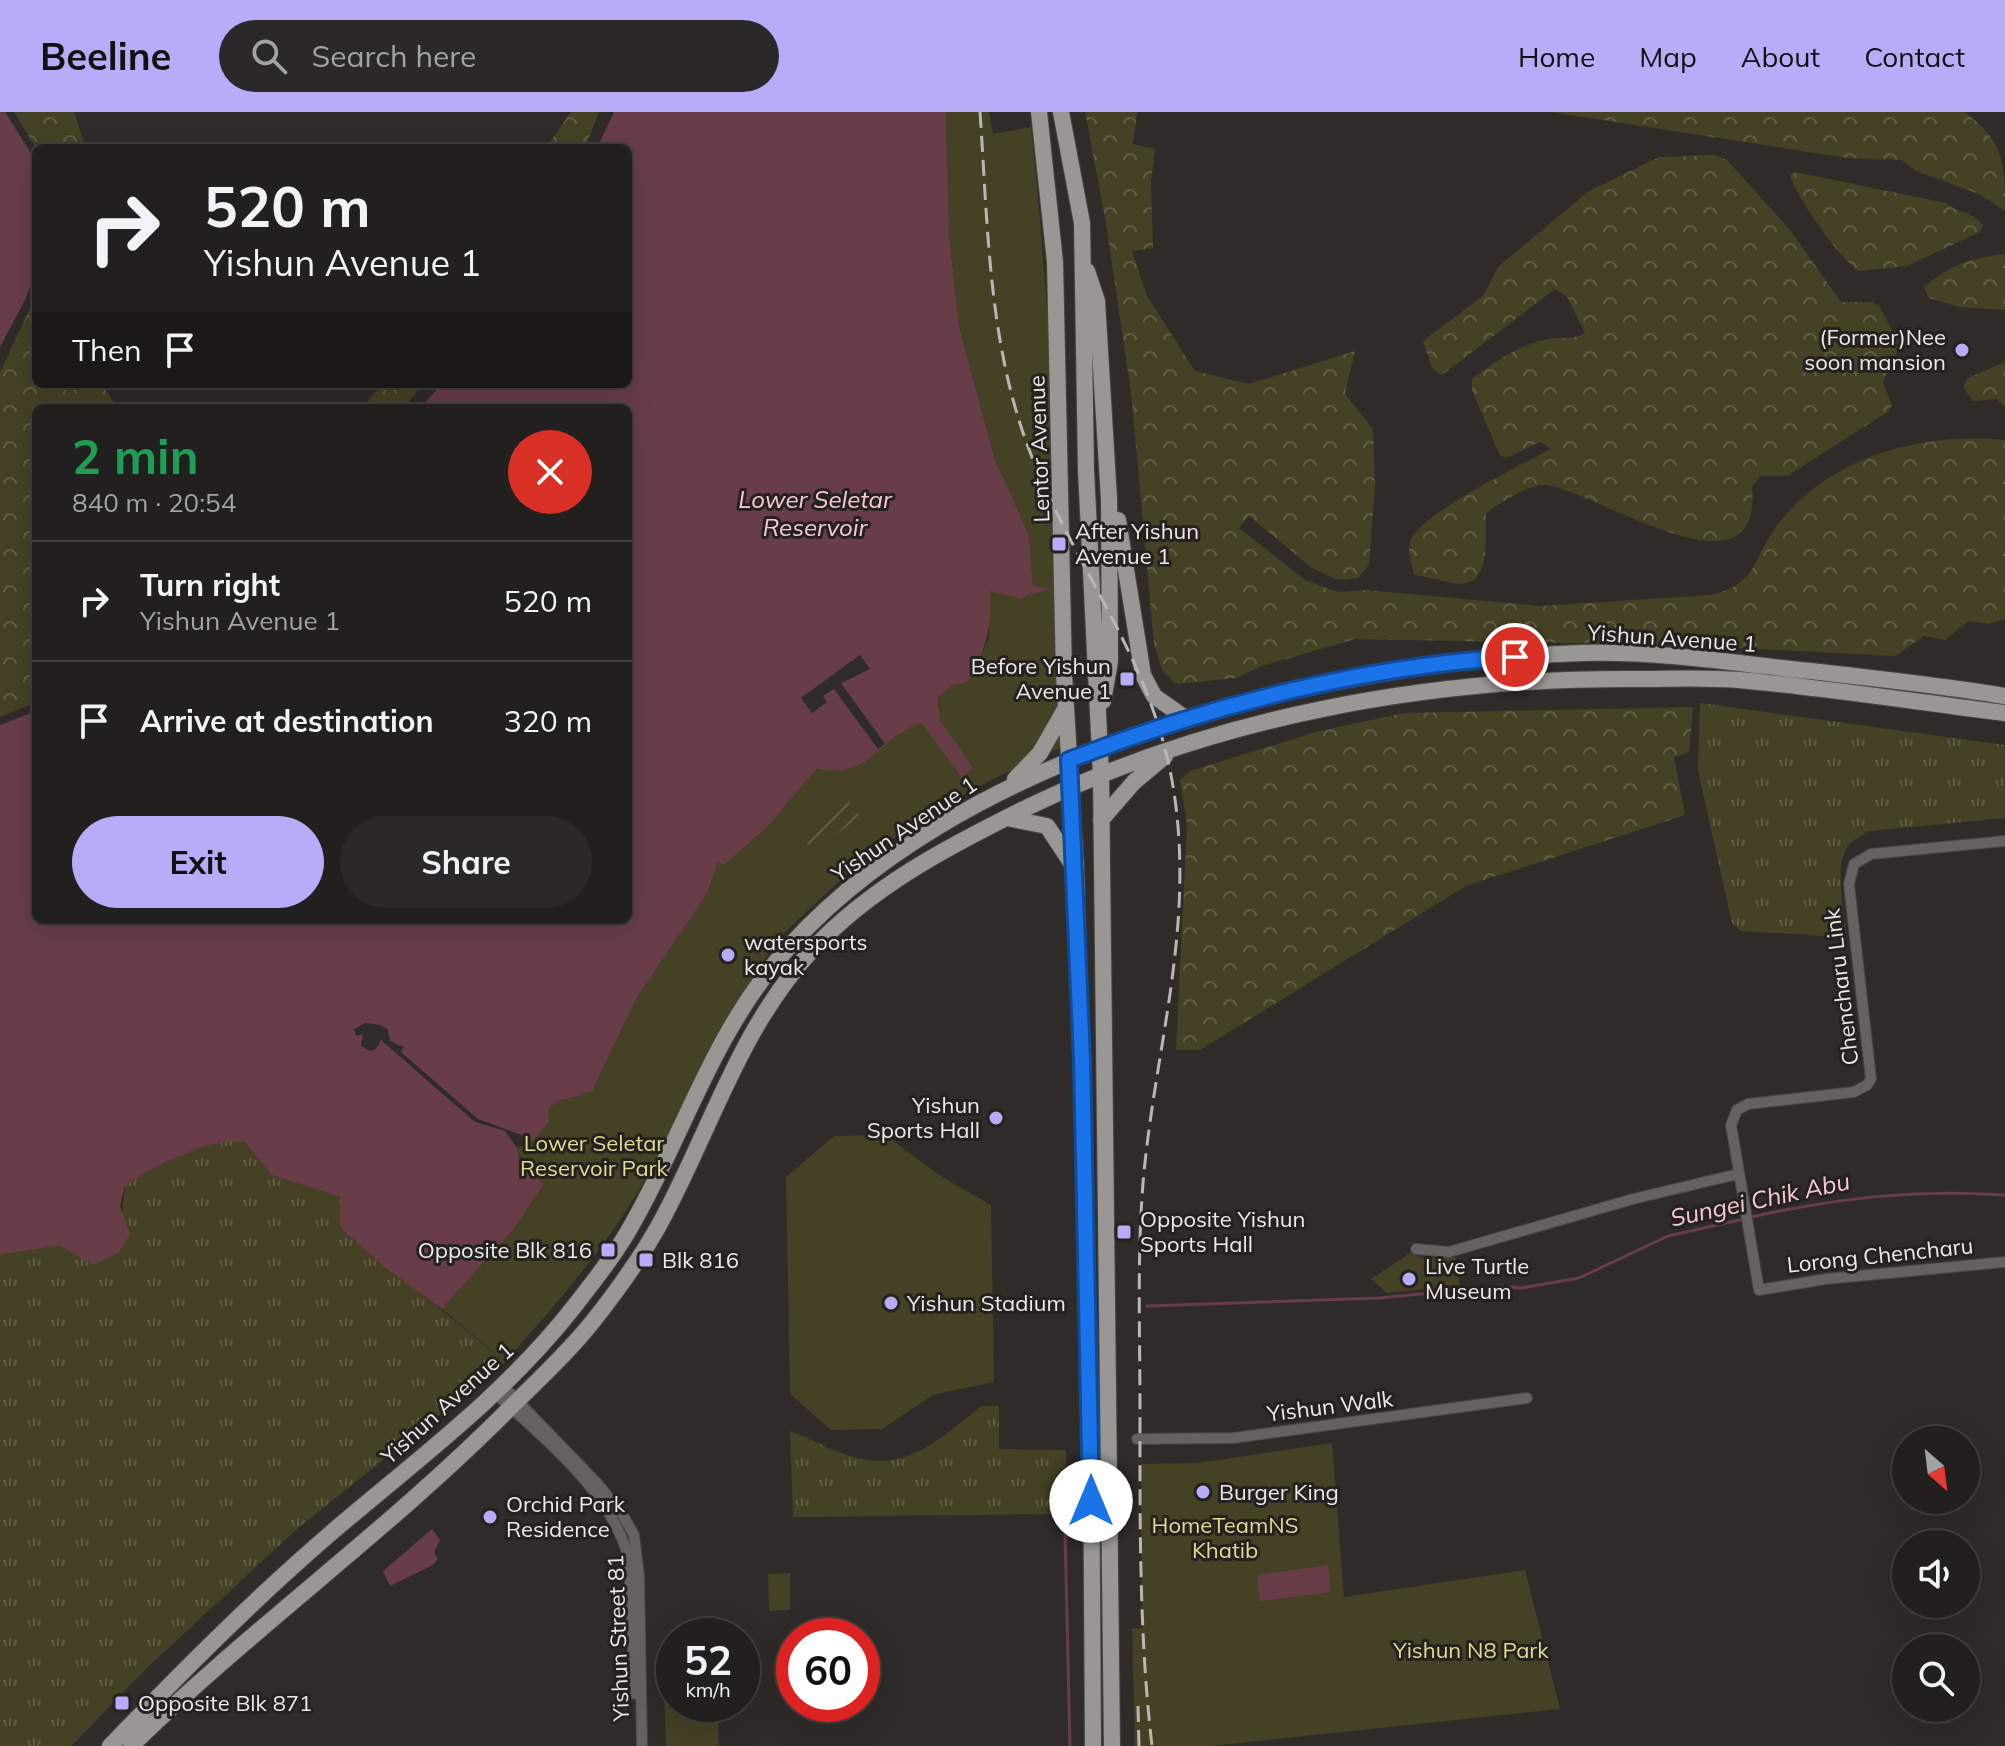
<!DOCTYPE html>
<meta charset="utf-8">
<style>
:root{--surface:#22201f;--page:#2a2828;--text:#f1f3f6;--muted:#a2a3a4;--line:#3f3e3d;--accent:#b8abf7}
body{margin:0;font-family:Mulish,sans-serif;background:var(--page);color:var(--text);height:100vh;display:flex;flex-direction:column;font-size:30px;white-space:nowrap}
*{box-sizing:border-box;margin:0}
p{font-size:26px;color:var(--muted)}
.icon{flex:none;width:44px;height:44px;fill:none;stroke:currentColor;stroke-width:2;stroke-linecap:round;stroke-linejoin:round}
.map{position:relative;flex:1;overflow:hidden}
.details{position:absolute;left:32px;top:292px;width:600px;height:520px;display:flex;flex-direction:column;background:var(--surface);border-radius:12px;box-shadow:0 8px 32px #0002,0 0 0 2px var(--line)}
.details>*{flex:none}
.hud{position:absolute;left:32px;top:32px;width:600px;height:244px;border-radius:12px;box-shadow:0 8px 32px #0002,0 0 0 2px var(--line);background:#22201f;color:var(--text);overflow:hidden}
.needle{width:52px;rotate:152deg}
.fabs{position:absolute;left:1892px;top:1314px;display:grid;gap:16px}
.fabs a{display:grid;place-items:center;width:88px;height:88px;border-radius:50%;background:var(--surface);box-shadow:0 8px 32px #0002,0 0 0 2px var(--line);font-size:40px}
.speed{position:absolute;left:656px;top:1506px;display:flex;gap:16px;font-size:40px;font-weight:700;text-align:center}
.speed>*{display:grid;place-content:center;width:104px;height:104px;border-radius:50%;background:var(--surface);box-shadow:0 8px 32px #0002,0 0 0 2px var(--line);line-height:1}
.speed small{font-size:20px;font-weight:400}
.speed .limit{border:12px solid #d22;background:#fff;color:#111}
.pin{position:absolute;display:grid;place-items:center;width:68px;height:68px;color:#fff;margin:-34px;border:4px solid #fff;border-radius:50%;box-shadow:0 2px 8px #0007}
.me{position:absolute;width:88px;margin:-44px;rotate:0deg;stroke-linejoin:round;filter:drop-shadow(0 0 6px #0008)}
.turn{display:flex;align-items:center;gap:28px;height:168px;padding:0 40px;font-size:36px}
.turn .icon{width:104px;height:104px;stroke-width:2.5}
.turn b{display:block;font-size:56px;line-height:68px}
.then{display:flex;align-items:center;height:76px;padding:0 40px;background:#0003;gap:16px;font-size:30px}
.round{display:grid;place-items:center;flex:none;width:84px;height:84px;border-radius:42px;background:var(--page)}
.overview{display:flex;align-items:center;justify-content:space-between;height:136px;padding:0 40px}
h1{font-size:48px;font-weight:700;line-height:60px;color:#1e9e55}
.primary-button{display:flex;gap:16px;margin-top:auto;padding:16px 40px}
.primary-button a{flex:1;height:92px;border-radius:48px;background:var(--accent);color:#111;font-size:32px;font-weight:700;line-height:92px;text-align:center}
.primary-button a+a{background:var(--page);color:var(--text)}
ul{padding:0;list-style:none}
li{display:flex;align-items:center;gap:24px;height:120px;padding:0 40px;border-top:2px solid var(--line)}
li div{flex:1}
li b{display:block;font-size:30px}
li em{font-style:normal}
header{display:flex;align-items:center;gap:48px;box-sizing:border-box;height:112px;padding:0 40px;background:var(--accent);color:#111}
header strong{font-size:38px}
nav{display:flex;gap:44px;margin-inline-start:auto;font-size:28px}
.search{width:560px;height:72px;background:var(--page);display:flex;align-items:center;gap:20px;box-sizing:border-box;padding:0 28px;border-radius:44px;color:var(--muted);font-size:30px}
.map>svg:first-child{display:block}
.grass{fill:url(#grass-tufts)}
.forest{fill:url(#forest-crowns)}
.park{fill:#444124}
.garden{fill:url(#garden-furrows)}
.water{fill:#683d47}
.pier{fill:#2e2b29}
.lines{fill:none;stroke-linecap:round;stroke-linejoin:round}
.stream{stroke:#683d47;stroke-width:3}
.street-casing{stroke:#494644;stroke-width:12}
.primary-casing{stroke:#494644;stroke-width:18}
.street{stroke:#636260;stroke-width:10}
.primary{stroke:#999794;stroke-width:16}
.rail{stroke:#b9b7b6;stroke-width:3;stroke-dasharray:16 8;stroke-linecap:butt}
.route-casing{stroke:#114b97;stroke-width:20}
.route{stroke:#1a73e8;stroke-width:14}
.poi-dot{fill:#b8abf7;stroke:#24211f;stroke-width:3}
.labels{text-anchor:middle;stroke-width:6;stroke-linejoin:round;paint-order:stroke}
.poi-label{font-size:22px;fill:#eceae9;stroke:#24211f;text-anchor:start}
.street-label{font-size:22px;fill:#eceae9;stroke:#24211f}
.park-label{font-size:22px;fill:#e3db93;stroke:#24211f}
.water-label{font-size:24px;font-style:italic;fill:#f8c9d2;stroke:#24211f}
</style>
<header>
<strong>Beeline</strong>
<div class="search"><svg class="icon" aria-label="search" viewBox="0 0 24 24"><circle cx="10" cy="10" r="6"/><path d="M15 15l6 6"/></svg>Search here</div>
<nav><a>Home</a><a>Map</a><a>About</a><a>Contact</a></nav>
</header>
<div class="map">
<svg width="2005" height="1634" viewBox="0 0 2005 1634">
<defs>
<pattern id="grass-tufts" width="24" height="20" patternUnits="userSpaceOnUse" patternTransform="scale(2)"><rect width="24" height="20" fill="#444124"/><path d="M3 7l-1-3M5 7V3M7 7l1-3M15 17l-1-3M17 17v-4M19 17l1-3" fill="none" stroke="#5f5d44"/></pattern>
<pattern id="forest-crowns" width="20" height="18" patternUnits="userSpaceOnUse" patternTransform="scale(2)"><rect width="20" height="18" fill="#444124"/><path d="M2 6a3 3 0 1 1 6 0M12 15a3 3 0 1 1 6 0" fill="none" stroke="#5f5d44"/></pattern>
<pattern id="garden-furrows" width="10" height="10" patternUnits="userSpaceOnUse" patternTransform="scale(2)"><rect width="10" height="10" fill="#444124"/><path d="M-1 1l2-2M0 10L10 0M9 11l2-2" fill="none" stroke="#5f5d44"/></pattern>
</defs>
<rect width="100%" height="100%" fill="#2e2b29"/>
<!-- grass -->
<path class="grass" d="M1700 591 2005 633V706L1870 719C1863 723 1853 727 1848 734 1833 755 1845 800 1846 825L1741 819 1732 811 1698 658Z
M227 1029 245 1030 271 1063 340 1085V1115L505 1250 297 1417 152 1551 71 1634H0V1143L59 1132 93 1152 118 1141 125 1073 185 1040Z
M982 1294H999V1337L1066 1338V1402L793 1405 790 1319C815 1328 840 1344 867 1348 914 1356 948 1319 982 1294Z"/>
<!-- forest -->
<path class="forest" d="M14 0H74L86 36H36Z
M571 0H599L585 36H546Z
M1085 0H1137L1133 32 1155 37 1151 69 1153 136 1132 139 1147 184 1195 259 1249 272 1355 239 1345 282 1373 317 1375 375 1369 453 1358 466 1338 468 1311 455 1249 404 1239 416 1305 468 1337 480 1366 478 1540 494 1711 483C1760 472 1752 444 1779 411 1832 343 1923 320 2005 328V507L1989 512 1968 509 1945 528 1924 524 1895 544 1677 533 1355 527 1262 554 1236 566 1176 572 1162 558 1154 532 1131 281 1106 111Z
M1551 0H1965C2005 31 2005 51 2005 99L1979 82 1916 59 1902 48 1847 46Z
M1715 43 1727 48 1790 118 1841 190H1873L1879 194 1899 230 1896 244 1883 270 1892 293 1889 299 1787 364H1760L1752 375C1764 495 1594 378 1546 373 1528 372 1500 391 1486 401 1484 429 1494 478 1451 471 1439 469 1427 464 1414 463 1412 451 1406 438 1411 427 1425 399 1521 353 1551 337L1540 330 1506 346 1500 343 1472 279V267C1495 249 1518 234 1547 227 1562 224 1571 229 1585 221L1567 185 1555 177 1442 263 1432 256 1423 229 1483 184 1498 155 1589 79 1659 45Z
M1796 60 1946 91C1959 102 1974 99 1983 114L1980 120 1907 154 1859 159C1839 146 1796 85 1790 63Z
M2005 142V198L1959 195 1929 186 1924 175C1947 154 1974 145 2005 142Z
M36 184V272H102L117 296H36V590L0 605V260Z
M2005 250V295L1997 287 1973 289 1963 275 1968 266Z
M382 272H422L405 296H362Z
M1693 595 1689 640 1674 645 1685 703 1466 774 1200 938H1176L1187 712 1180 668 1190 659 1316 620 1403 601Z"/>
<!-- park -->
<path class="park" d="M946 0H989L993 22 1031 15C1053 221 1061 427 1065 634 970 674 889 720 816 791 803 804 788 816 777 830 722 902 690 990 645 1068 606 1136 556 1192 505 1250L442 1197 513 1118 544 1072 519 1049 517 1036C536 1028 544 1016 548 997L559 989 592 980 636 887 707 782 718 750 769 713 817 655C865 668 868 638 902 618 916 609 926 607 940 596L938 585 952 574 968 570 989 526 990 478 1026 483 1050 477 1033 475 1029 423 995 348 959 214 949 121Z
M885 1023 942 1065 991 1093 994 1270 933 1283 882 1317 831 1318 790 1282 786 1065 834 1024Z
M1410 1141 1425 1147 1455 1145 1460 1173 1387 1181 1371 1167Z
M1332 1331 1344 1485 1525 1458 1560 1597 1211 1634H1135L1132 1517 1142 1516 1141 1352 1197 1351Z
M790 1461V1498L769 1499 768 1462Z
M674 1545V1592H717L719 1634H666L663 1546Z"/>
<!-- garden -->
<path class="garden" d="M847 687 860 704 813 740 800 723Z"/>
<!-- water -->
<path class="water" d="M0 0H5L34 46 36 158 26 186 0 235Z
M614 0H946L949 121 959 214 995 348 1029 423 1033 474 1051 477 1027 483 1022 487 990 479C993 515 985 539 968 570L952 574 938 585 940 608 973 656 962 666 922 611C876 625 871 670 817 656L769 713 724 753 718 750 707 782 636 887 592 980 559 989 548 997 549 1010 531 1030 517 1036 519 1049 544 1072 513 1118 442 1197 382 1153 340 1115V1085L271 1063 245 1030C201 1027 163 1052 125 1073L120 1094 130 1123 118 1141 93 1153 59 1133 0 1143V613L36 599V808H628V296H420L442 272H628V36H597Z
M432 1417 440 1428 434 1440 438 1447 433 1453 390 1474 383 1459Z
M1328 1453 1331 1480 1260 1489 1257 1463Z"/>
<!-- pier -->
<path class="pier" d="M860 543 870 557 841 571 885 632 878 637 834 577 823 584 827 590 812 601 801 586Z
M365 911 381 913 388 918 390 929 404 935 401 940 478 1007 522 1023 524 1033 517 1036 505 1019 475 1010 381 928 376 937 370 939 361 934 363 922 356 924 354 917Z"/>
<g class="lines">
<!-- stream -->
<path class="stream" d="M1751 1105C1838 1086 1916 1077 2005 1083
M1147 1194 1379 1186 1501 1174 1521 1176 1579 1166 1668 1124 1744 1107
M1065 1421 1070 1634"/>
<!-- street casing -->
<g class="street-casing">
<path id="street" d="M2005 729 1871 742 1854 752 1849 772 1871 967 1867 973 1854 980 1748 992 1737 998 1731 1013 1759 1178 1826 1167 2005 1150
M1416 1137 1449 1140 1633 1087 1738 1062
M504 1275 596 1370 621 1400 634 1423 639 1464 642 1634
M496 1282C545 1327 613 1381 629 1448L635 1582
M1137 1327 1233 1326 1527 1286"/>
</g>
<!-- primary casing -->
<g class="primary-casing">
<path id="primary" d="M1039 0 1055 150 1064 563 1076 758 1091 1327 1093 1634
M1061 0 1082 111 1086 358 1101 662 1112 1634
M1087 159 1097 189 1109 387 1110 549 1103 589
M1118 408 1143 563 1154 584 1188 608
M1015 667 1040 641 1064 599
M1007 706 1047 714 1074 755
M1101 708 1134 670 1165 644
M110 1634C181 1561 253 1488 331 1421 415 1349 504 1284 573 1196 594 1169 618 1139 634 1109 683 1022 711 929 775 851 949 640 1320 550 1582 541 1648 539 1716 548 1782 556 1857 564 1931 572 2005 584
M131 1634C251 1517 387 1419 505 1301 535 1271 568 1241 594 1208 620 1175 646 1139 665 1102 713 1011 741 915 812 838 871 775 947 735 1024 697 1213 605 1426 566 1634 567 1669 567 1704 565 1739 568 1828 576 1917 590 2005 601"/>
</g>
<!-- street -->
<use href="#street" class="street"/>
<!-- primary -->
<use href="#primary" class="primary"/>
<!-- rail -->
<path class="rail" d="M980 0C988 114 988 231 1030 340 1079 467 1159 553 1176 695 1192 828 1154 942 1143 1071 1137 1146 1140 1222 1140 1298 1140 1410 1139 1523 1152 1634
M1138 1594 1139 1634"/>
</g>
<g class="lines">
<!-- route casing -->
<g class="route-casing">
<path id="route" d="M1091 1389 1082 947 1069 648C1210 593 1364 554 1515 545"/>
</g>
<!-- route -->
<use href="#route" class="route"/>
</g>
<!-- markers -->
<g class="poi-dot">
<circle cx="1962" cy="238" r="8"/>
<rect x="1051" y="424" width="16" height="16" rx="4"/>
<rect x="1119" y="559" width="16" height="16" rx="4"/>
<circle cx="728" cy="843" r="8"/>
<circle cx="996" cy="1006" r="8"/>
<rect x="1116" y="1112" width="16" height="16" rx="4"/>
<rect x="600" y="1130" width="16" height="16" rx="4"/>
<rect x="638" y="1140" width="16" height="16" rx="4"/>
<circle cx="1409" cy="1167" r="8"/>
<circle cx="891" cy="1191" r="8"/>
<circle cx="1203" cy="1380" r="8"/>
<circle cx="490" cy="1405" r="8"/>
<rect x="114" y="1583" width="16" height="16" rx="4"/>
</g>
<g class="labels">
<!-- poi labels -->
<g class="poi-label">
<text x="1946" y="233" text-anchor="end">(Former)Nee<tspan x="1946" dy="25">soon mansion</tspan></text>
<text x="1075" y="427">After Yishun<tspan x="1075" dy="25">Avenue 1</tspan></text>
<text x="1111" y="562" text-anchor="end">Before Yishun<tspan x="1111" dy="25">Avenue 1</tspan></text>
<text x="744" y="838">watersports<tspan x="744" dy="25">kayak</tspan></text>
<text x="980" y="1001" text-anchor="end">Yishun<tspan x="980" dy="25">Sports Hall</tspan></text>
<text x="1140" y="1115">Opposite Yishun<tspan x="1140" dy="25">Sports Hall</tspan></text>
<text x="592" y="1146" text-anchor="end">Opposite Blk 816</text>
<text x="662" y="1156">Blk 816</text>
<text x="1425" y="1162">Live Turtle<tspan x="1425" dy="25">Museum</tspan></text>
<text x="907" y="1199">Yishun Stadium</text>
<text x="1219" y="1388">Burger King</text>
<text x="506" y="1400">Orchid Park<tspan x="506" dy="25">Residence</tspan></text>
<text x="138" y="1599">Opposite Blk 871</text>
</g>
<!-- street labels -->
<g class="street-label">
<text transform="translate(1039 337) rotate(-92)" y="8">Lentor Avenue</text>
<text transform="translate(1672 526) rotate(4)" y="8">Yishun Avenue 1</text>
<text transform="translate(904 717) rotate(-34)" y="8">Yishun Avenue 1</text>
<text transform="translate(1841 875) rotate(-97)" y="8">Chencharu Link</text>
<text transform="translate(1880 1143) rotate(-6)" y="8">Lorong Chencharu</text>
<text transform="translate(447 1291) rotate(-42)" y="8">Yishun Avenue 1</text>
<text transform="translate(1330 1294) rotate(-7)" y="8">Yishun Walk</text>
<text transform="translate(618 1526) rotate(-92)" y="8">Yishun Street 81</text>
</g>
<!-- park labels -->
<g class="park-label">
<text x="594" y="1039">Lower Seletar<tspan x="594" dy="25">Reservoir Park</tspan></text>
<text x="1225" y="1421">HomeTeamNS<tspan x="1225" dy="25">Khatib</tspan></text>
<text x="1471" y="1546">Yishun N8 Park</text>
</g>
<!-- water labels -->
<g class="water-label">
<text x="815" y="396">Lower Seletar<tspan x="815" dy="28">Reservoir</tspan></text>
<text transform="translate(1760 1088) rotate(-12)" y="8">Sungei Chik Abu</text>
</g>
</g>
</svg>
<div class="fabs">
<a><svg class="needle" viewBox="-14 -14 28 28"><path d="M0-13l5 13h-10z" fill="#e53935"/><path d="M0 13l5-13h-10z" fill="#a2a3a4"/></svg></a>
<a><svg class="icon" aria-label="sound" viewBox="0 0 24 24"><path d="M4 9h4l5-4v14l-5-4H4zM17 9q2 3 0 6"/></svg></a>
<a><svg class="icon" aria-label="search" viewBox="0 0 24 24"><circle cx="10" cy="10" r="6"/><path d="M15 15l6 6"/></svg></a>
</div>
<div class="speed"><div>52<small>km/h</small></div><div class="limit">60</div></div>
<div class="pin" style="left:1515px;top:545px;background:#d93025"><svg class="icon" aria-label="arrive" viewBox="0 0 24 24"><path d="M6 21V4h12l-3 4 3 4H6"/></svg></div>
<svg class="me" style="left:1091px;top:1389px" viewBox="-20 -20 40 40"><circle r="19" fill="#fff"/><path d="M0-13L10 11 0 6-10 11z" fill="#1a73e8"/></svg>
<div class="hud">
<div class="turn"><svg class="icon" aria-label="right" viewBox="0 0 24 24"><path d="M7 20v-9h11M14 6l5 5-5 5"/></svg><div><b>520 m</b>Yishun Avenue 1</div></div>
<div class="then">Then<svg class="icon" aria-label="arrive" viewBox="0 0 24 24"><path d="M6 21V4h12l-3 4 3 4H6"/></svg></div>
</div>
<section class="details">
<div class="overview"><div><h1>2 min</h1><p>840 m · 20:54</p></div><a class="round" style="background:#d93025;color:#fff"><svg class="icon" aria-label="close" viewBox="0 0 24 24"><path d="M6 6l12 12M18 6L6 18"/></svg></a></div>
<ul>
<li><svg class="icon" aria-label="right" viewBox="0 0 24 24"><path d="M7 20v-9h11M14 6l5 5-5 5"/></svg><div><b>Turn right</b><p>Yishun Avenue 1</p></div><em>520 m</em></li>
<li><svg class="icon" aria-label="arrive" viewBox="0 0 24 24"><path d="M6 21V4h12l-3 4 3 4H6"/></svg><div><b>Arrive at destination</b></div><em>320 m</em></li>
</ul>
<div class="primary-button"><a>Exit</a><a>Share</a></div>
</section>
</div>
